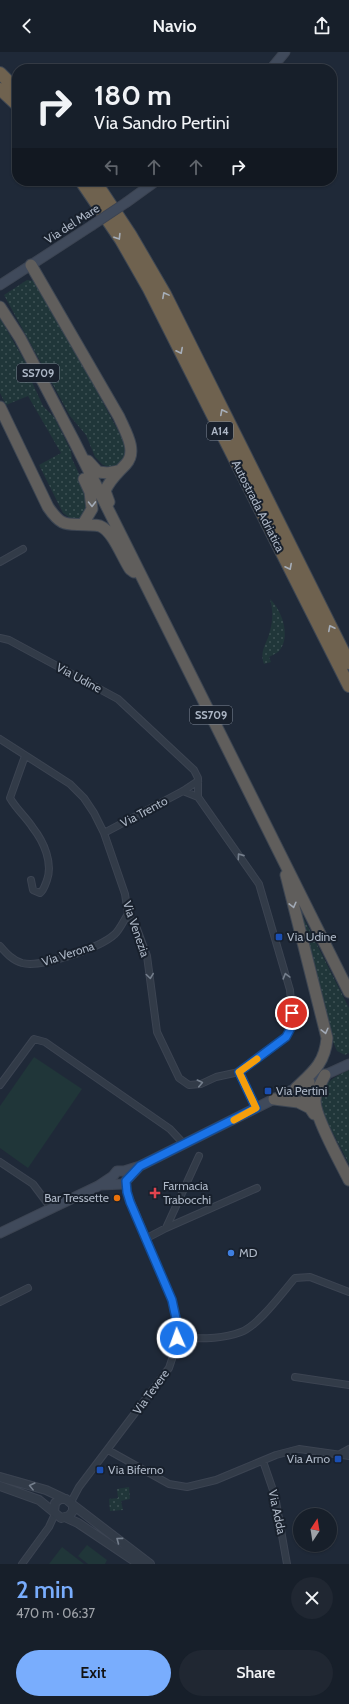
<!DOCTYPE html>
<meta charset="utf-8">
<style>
:root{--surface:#171f2a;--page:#202732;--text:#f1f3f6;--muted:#9ea2a8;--line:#363d47;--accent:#79adfd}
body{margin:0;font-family:Cabin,sans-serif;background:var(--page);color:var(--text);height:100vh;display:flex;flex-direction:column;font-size:15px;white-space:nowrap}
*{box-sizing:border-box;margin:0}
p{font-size:13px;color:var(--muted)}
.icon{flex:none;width:22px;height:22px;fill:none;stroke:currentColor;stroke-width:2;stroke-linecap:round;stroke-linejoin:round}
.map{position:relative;height:1512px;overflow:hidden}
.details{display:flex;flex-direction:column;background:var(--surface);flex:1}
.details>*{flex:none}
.banner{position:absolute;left:12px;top:12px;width:325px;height:122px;border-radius:16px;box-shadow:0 1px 3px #0004,0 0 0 1px var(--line);background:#171f2a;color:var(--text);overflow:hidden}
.needle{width:26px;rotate:12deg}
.fabs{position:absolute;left:293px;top:1456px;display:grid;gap:8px}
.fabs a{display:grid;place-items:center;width:44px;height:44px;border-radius:50%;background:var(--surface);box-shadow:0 1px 3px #0004,0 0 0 1px var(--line);font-size:20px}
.pin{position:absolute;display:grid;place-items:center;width:34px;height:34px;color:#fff;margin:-17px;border:2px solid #fff;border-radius:50%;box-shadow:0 1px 4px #0007}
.me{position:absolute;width:44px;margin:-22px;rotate:358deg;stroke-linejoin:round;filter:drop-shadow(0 0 3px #0008)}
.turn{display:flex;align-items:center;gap:14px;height:84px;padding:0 16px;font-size:18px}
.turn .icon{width:52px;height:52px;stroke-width:2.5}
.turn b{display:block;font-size:28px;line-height:34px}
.lanes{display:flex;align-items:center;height:38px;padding:0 16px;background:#0003;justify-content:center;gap:20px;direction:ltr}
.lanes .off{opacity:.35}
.round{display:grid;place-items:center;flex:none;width:42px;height:42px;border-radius:21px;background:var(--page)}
.headline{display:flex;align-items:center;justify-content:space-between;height:68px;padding:0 16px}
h1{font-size:24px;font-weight:600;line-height:30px;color:var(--accent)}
.button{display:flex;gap:8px;margin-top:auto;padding:8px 16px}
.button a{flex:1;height:46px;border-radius:24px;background:var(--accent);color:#111;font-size:16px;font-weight:600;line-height:46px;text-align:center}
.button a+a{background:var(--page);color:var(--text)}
header{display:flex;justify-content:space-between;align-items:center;height:52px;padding:0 16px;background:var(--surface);font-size:18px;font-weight:600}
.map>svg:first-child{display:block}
.green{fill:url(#green-dots)}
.pitch{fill:#203639}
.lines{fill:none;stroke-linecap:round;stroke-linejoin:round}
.minor-casing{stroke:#3c4452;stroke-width:8}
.tertiary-casing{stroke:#3c4452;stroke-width:10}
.secondary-casing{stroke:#3c4452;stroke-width:11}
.trunk-casing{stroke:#3d4653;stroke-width:13}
.motorway-casing{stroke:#3d4653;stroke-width:14}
.minor{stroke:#323b48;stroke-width:6}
.tertiary{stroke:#323b48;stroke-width:8}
.secondary{stroke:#404a5b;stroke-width:9}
.trunk{stroke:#605e5c;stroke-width:11}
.motorway{stroke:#6f624f;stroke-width:12}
.secondary-bridge-casing{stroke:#3c4452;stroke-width:11;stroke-linecap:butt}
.secondary-bridge{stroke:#404a5b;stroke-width:9}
.oneway{stroke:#a6aeb9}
.oneway2{stroke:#a1a9b5}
.oneway3{stroke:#757f8d}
.route-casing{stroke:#114b97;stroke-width:10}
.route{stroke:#1a73e8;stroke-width:7}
.slow{stroke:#f59e0b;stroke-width:7}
.transit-dot{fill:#1a4fb4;stroke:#18202c;stroke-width:1.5}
.health-dot{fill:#e0444e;stroke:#18202c;stroke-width:1.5}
.food-dot{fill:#e8710a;stroke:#18202c;stroke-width:1.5}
.shop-dot{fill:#3f7fe0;stroke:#18202c;stroke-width:1.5}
.labels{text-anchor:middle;stroke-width:4;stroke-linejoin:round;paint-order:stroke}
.shield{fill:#18202c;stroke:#808997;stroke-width:1}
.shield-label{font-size:11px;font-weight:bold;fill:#acb6c5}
.street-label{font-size:12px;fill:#acb6c5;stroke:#18202c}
.poi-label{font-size:12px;fill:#acb6c5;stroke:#18202c;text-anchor:start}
</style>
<header><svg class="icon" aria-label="back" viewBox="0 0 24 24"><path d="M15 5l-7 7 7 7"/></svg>Navio<svg class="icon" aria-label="share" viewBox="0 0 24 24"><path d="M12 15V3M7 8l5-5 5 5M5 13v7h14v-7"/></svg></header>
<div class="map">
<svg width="349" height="1512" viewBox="0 0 349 1512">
<defs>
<pattern id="green-dots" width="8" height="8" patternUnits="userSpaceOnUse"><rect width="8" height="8" fill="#203639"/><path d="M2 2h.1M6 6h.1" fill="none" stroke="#3e5154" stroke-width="1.8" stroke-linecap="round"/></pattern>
</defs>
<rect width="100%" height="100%" fill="#1f2938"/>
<!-- green -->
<path class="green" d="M27 228 35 229 42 237 123 388 127 396 126 405 121 413 112 416 103 413 95 405 86 383 70 364 4 243Z
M0 266 28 315 32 330 43 354 54 365 71 399 72 407 89 443 91 452 81 467 74 469 63 461 39 413 61 401 28 344 6 353 0 341Z
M270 547C282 558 292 586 278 600 276 602 272 603 269 605L271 610 264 612C259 599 267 592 270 579 273 568 273 558 270 547Z
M300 859 349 956V1001L345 1003 337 999 331 985Z
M349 1018V1112L320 1056C317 1034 332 1026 349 1018Z
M129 1435 130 1447 121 1449 123 1458 110 1459 109 1447 118 1446 117 1437Z"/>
<!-- pitch -->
<path class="pitch" d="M34 1005 82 1037 28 1116 0 1096V1054Z
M87 1493 107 1508 105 1512H88L78 1504Z
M62 1495 84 1512H49Z"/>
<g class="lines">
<!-- minor casing -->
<g class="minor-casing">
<path id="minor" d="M0 510 23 497
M0 586 9 588 118 647 194 718 198 726V745
M0 687 70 732 84 746 94 761 104 781 125 842 128 862 137 877 147 904 157 980 179 1026 189 1033 201 1032 216 1025 239 1020 286 985 293 972 290 938 259 832 198 745 183 739
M25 704 10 746C17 758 26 765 33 776 44 790 53 811 47 828 45 833 44 838 40 841L33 838 31 828
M104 781 183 739 198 729
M0 894C6 901 12 908 22 911 41 916 100 896 115 882 120 877 124 868 128 862
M239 1020 256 1056
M0 1033 34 987 45 990 170 1077 184 1092
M0 1110 33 1132 51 1156
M166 1176 199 1104
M147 1186 166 1176 257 1136
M0 1250 28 1236
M177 1286C198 1286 220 1288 241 1280 258 1274 282 1241 295 1226L310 1225 349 1240
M295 1325 349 1333
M108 1398 169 1432 187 1435 216 1428 276 1403 299 1397 349 1404
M340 1402 349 1397
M263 1409 275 1444 287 1512
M71 1450 79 1435 169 1316 177 1292V1271L172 1248 127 1140 126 1129
M22 1512 49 1475 55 1462"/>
</g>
<!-- tertiary casing -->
<g class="tertiary-casing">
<path id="tertiary" d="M0 1425 46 1438 63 1446
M0 1434 39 1448 61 1466 69 1464 73 1459V1453L66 1447H60L55 1451 54 1460
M73 1453 150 1512
M67 1466 78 1471 139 1512"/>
</g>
<!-- secondary casing -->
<g class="secondary-casing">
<path id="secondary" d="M271 17 285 0
M127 150 156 129
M0 233 91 174
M101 1133 123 1132 139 1115
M0 1181 98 1134 113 1124 117 1119H124L140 1114 296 1036 349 1012"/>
</g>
<!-- trunk casing -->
<g class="trunk-casing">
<path id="trunk" d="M31 213 119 365C125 379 138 399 126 412 118 421 110 427 105 439L109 450
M0 255 20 286 74 389 349 940
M0 355 48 455C63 477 67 471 90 473 93 473 97 473 100 474 113 479 122 505 130 517L134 520
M88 409 98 420 108 421 118 419
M83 472 92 457 90 440 84 427
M286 823 327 986C325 1011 313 1020 296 1036
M325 1023C321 1031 315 1040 315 1049 315 1065 341 1112 349 1128
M309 1030C304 1042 306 1051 314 1062
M274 1047 298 1050 310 1056"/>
</g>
<!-- motorway casing -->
<g class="motorway-casing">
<path id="motorway" d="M0 21 17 38
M0 37 17 53
M81 129 121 188 149 237 349 634
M95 129 130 182 165 242 349 611"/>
</g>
<!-- minor -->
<use href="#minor" class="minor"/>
<!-- tertiary -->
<use href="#tertiary" class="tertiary"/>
<!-- secondary -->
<use href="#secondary" class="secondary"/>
<!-- trunk -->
<use href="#trunk" class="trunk"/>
<!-- motorway -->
<use href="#motorway" class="motorway"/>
<!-- secondary-bridge casing -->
<g class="secondary-bridge-casing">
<path id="secondary-bridge" d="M91 174 127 150"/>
</g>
<!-- secondary-bridge -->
<use href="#secondary-bridge" class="secondary-bridge"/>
</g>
<!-- one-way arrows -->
<defs><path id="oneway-chevron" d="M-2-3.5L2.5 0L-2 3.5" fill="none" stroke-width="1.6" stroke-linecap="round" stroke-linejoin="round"/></defs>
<g class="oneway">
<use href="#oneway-chevron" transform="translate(118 185) rotate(58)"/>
<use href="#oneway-chevron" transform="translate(165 243) rotate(-118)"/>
<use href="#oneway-chevron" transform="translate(180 299) rotate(63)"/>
<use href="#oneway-chevron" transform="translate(223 360) rotate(-117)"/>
<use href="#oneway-chevron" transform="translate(289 515) rotate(63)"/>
<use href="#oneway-chevron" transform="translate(331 576) rotate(-117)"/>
</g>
<g class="oneway2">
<use href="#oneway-chevron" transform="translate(92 452) rotate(89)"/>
<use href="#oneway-chevron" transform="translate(293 853) rotate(76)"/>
<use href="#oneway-chevron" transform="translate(325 979) rotate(76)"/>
</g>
<g class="oneway3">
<use href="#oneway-chevron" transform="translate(240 804) rotate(-125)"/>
<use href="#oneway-chevron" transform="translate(150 924) rotate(82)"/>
<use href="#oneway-chevron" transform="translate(286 924) rotate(-105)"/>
<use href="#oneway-chevron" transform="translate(200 1031) rotate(-13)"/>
<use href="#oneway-chevron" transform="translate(32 1434) rotate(-166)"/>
<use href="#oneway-chevron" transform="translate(119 1488) rotate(-143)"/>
</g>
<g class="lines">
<!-- route casing -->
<g class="route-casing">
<path id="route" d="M177 1286V1271L172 1248 130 1150 127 1140 126 1129 140 1114 256 1056 239 1020 286 985 293 972 292 961"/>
</g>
<!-- route -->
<use href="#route" class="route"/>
<!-- slow -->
<path class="slow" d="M234 1068 256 1056 239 1020 257 1007"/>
</g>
<!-- markers -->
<g class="transit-dot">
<rect x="275" y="881" width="8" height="8" rx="2"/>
<rect x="264" y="1035" width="8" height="8" rx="2"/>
<rect x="334" y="1403" width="8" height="8" rx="2"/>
<rect x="96" y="1414" width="8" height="8" rx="2"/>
</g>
<path class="health-dot" d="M153 1135h4v4h4v4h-4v4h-4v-4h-4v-4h4z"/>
<circle class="food-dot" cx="117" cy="1146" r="4"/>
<circle class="shop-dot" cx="231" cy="1201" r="4"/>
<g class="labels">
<!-- shield labels -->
<g class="shield">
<rect x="17" y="312" width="42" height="18" rx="3"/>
<rect x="207" y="370" width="26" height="18" rx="3"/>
<rect x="190" y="654" width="42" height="18" rx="3"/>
</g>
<g class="shield-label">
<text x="38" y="325">SS709</text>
<text x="220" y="383">A14</text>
<text x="211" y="667">SS709</text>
</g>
<!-- street labels -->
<g class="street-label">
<text transform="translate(72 172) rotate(-33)" y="4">Via del Mare</text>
<text transform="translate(258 454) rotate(63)" y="4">Autostrada Adriatica</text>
<text transform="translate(79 626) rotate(28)" y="4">Via Udine</text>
<text transform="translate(144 760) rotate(-28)" y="4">Via Trento</text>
<text transform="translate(136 877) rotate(71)" y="4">Via Venezia</text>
<text transform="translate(68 902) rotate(-18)" y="4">Via Verona</text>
<text transform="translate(151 1340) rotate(-54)" y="4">Via Tevere</text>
<text transform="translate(277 1460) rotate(78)" y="4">Via Adda</text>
</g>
<!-- poi labels -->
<g class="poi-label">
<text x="287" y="889">Via Udine</text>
<text x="276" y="1043">Via Pertini</text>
<text x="163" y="1138">Farmacia<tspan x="163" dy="14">Trabocchi</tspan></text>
<text x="109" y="1150" text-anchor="end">Bar Tressette</text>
<text x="239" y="1205">MD</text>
<text x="330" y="1411" text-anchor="end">Via Arno</text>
<text x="108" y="1422">Via Biferno</text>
</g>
</g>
</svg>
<div class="fabs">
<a><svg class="needle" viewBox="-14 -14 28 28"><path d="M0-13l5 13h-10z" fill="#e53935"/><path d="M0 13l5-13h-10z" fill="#9ea2a8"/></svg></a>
</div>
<div class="pin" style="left:292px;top:961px;background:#d93025"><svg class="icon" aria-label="arrive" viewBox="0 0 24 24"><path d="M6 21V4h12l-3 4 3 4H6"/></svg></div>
<svg class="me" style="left:177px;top:1286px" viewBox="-20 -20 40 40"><circle r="17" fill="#1a73e8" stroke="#fff" stroke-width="3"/><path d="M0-11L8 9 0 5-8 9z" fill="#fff"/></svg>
<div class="banner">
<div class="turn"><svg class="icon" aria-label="right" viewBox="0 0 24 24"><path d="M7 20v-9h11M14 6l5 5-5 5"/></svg><div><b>180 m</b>Via Sandro Pertini</div></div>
<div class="lanes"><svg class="icon off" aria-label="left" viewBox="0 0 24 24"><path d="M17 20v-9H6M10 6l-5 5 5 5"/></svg><svg class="icon off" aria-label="ahead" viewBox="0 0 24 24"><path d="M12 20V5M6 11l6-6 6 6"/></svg><svg class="icon off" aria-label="ahead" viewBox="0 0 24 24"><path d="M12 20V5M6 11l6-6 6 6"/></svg><svg class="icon" aria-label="right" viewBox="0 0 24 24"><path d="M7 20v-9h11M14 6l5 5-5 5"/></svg></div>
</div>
</div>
<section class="details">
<div class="headline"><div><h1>2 min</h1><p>470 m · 06:37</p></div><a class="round"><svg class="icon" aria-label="close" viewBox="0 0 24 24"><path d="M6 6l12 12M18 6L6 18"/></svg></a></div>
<div class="button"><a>Exit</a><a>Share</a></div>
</section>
